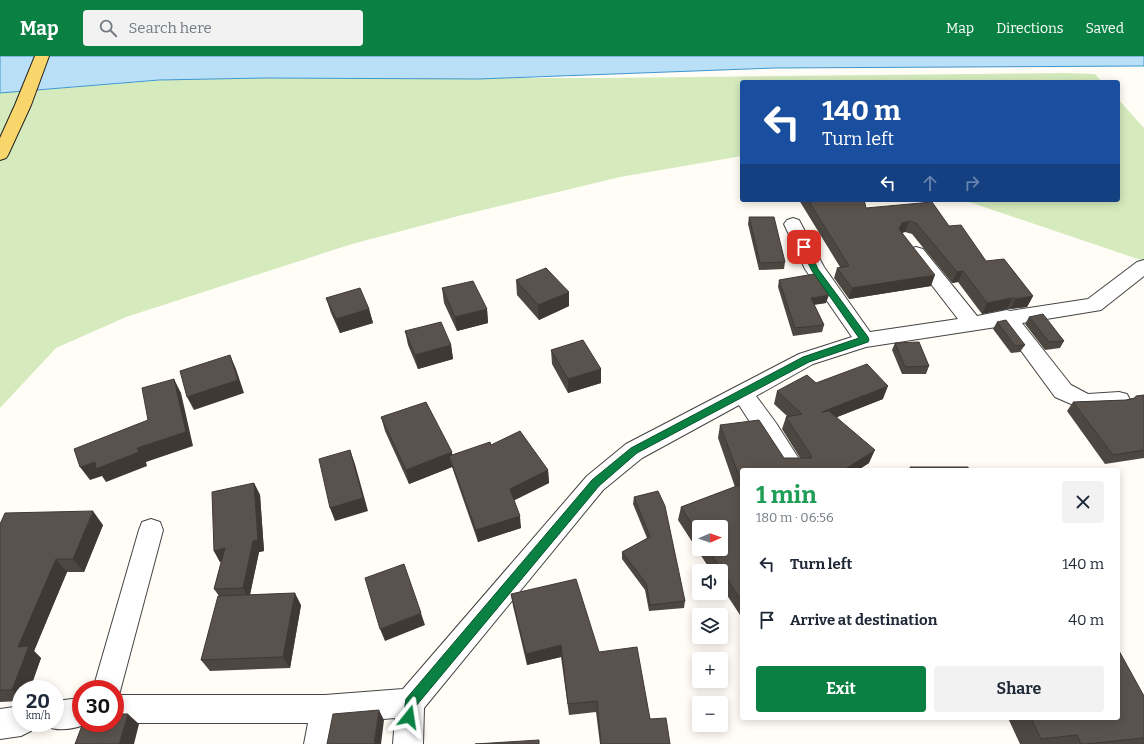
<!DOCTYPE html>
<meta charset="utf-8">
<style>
:root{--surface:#fff;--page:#f2f2f3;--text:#1f2937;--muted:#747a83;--accent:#0b8043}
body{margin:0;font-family:Bitter,serif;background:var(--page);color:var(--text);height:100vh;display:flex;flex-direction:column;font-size:15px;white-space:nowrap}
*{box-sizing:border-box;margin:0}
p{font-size:13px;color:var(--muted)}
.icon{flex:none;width:22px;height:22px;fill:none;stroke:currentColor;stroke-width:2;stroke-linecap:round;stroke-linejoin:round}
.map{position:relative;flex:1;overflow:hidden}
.side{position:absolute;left:740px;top:412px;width:380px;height:252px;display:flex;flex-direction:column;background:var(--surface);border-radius:4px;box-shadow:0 2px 10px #0003}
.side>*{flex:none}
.guide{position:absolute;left:740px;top:24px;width:380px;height:122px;border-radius:4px;box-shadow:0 2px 10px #0003;background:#1a4fa0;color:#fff;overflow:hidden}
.needle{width:26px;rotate:88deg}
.fabs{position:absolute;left:692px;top:464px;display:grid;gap:8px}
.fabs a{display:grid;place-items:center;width:36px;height:36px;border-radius:4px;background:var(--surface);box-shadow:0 2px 10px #0003;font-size:20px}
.speed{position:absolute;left:12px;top:624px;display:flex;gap:8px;font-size:20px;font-weight:700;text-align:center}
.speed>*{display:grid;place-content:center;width:52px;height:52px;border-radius:50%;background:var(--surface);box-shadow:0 2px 10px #0003;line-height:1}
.speed small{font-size:10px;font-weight:400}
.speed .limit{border:6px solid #d22;background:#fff;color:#111}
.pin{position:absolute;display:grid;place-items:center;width:34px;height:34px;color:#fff;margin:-17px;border-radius:8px;box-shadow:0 2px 6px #0006}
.me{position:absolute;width:44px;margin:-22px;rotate:15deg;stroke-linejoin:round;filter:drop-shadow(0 0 3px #0008)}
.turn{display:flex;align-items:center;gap:14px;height:84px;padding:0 16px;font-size:18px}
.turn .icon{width:52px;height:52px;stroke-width:2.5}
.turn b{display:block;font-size:28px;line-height:34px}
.lanes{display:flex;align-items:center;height:38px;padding:0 16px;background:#0003;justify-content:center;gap:20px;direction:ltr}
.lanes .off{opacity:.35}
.round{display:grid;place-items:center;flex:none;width:42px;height:42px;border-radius:4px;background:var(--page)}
.headline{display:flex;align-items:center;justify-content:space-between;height:68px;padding:0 16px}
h1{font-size:24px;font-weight:700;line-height:30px;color:#1e9e55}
.button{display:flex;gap:8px;margin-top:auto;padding:8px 16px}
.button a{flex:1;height:46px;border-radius:4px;background:var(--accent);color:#fff;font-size:16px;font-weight:700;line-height:46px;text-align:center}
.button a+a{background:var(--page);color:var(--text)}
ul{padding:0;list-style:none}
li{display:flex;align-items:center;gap:12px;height:56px;padding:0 16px}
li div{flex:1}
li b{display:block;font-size:15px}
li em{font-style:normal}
header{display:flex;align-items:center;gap:24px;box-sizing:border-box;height:56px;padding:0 20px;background:var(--accent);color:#fff}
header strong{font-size:19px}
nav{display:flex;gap:22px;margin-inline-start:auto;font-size:14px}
.search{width:280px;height:36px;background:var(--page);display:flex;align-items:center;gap:10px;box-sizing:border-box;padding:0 14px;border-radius:4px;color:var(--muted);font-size:15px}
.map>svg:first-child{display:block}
.green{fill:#d5ebbd}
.water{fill:#b9e0f7;stroke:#3f96cf}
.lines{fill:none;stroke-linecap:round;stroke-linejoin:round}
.minor-casing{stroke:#444;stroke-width:2}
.major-casing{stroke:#222;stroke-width:2}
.minor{fill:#fff;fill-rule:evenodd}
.major{fill:#f9d66b;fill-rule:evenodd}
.wall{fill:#4d4742;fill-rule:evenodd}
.shaded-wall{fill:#3f3936}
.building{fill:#5a524d;stroke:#3f3936}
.route{fill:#0b8043;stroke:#07532c}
</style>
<header>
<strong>Map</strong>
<div class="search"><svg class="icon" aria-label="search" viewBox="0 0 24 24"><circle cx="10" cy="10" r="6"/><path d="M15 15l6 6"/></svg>Search here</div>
<nav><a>Map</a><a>Directions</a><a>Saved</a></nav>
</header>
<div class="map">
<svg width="1144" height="688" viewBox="0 0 1144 688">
<rect width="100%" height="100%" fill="#fffdf5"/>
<!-- green -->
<path class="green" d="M1066 17 1095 18 1102 26H742V100L620 121 462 159 352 188 126 261 56 292 0 352V37L191 22H599Z
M1118 43 1144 72V205L963 144H1118Z"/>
<!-- water -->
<path class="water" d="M0 0H1144V10L775 12 479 23 265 22 159 24 0 37Z"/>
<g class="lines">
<!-- minor casing -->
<g class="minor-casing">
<path id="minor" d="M793 162 799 164 824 211 870 276 958 263 907 197 909 193 916 191 923 193 977 260 1007 254 1010 255 1088 243 1137 206 1144 204V220L1101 254 1022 267 1071 329 1088 338 1119 336 1127 338 1130 344 1127 350 1119 352 1085 354 1055 341 1003 270 866 291 813 308 756 340 776 367 806 414H781L739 349 642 402 603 434 424 652 423 688H393L395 662 337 667 334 688H304L308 667H114L115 633H93L139 474 142 466 151 463 160 466 163 474 119 639H325L403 633 587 420 626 388 799 298 852 281 805 213 784 168 787 164Z
M81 642V667H89C75 673 59 676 45 670L43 667H55V645Z
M21 650V667H35L31 675 21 680 0 683V653Z"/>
</g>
<!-- major casing -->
<g class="major-casing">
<path id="major" d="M35 0H49L31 49 8 99 6 102 0 104V82L15 49Z"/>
</g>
<!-- minor -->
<use href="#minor" class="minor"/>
<!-- major -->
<use href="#major" class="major"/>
</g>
<!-- wall -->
<path class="wall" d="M799 144H864L866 152 949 170 986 205 1033 240 1027 251 1010 253H1007L982 258 958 226 952 227 912 178 905 176 901 177 931 230 849 243 834 222 837 212 840 211Z
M749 161 785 206 784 213 759 214 748 168Z
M516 224 569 250 539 264 517 239Z
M779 224 826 247 814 249 824 269 822 276 793 280 778 231Z
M442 232 487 253 488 267 457 275 444 247Z
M326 242 369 253 373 267 340 277 331 257Z
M1029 261 1064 285 1060 292 1045 294 1025 268Z
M997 266 1025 289 1020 296 1011 297 993 273Z
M405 275 451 289 453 303 418 313 408 289Z
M895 287 929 310 926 318H902L892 294Z
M551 294 601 313V327L568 337 552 308Z
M816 327 883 343 837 361 869 407 858 414H742V562L721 530V515H711L678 464 681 451 735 431 718 382 720 369 784 402H800L782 373 786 361 787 360 774 348 777 335ZM699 471 721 493H699Z
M1144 339V402L1105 408 1067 355 1073 346 1126 344Z
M381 361 452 399 491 389 548 414 549 427 514 444 521 472 478 486 452 411 409 428 385 375Z
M254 427 260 439 264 495 259 496 250 539 301 549 290 612 210 615 201 604 219 540 214 533 221 506H220L214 495Z
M634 441 685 545 684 552 649 555 645 534 622 503V496L647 482 633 448Z
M0 468 103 469 84 516H67L34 595 41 602 30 633H21V645L0 646Z
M511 538 599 596 670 688H600L596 656 569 659 561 601 527 609 513 550Z
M1144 640V688H1020L1008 662H1118Z"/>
<!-- shaded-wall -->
<path class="shaded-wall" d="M909 165 905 176 899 178V173L902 167Z
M963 215 958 226 952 227 957 216Z
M935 219 931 230 849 243 852 232Z
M569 236V250L539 264 538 249Z
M829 239 826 247 809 249 811 242Z
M1033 240 1027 251 1010 253 1016 243Z
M1012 242 1007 253 982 258 987 247Z
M369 253 373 267 340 277 336 263Z
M487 253 488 267 457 275 455 261Z
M451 289 453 303 418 313 415 299Z
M230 299 236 313 244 337 194 354 187 341Z
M601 313V327L568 337V323Z
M174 323 181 337 193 390 146 406 147 410 106 426 102 420 90 424 80 411 137 392Z
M888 330 883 343 817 369 822 356Z
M350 394 355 408 368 455 335 465 330 452Z
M875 394 869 407 858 414H844Z
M452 396 454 410 449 400 452 411 409 428 406 414Z
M548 414 549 427 511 446 510 433Z
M254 427 260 439 264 495 259 496 249 543 243 532Z
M93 455 103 469 84 516 73 503Z
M520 460 521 472 478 486 476 474Z
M225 492 231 503 220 506 214 495Z
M56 503 67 516 34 595 41 602 30 633H21V641L12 634 18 591Z
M295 537 301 549 290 612 283 601Z
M421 557 425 569 385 585 380 573Z
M561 589V601L527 609 526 598Z
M379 654 384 664 381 688H374Z
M128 658 139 668 134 688H119Z"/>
<!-- building -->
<path class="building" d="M808 144H864L866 152 932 146 949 170 961 169 986 205 1004 203 1033 240 1016 243 1012 242 987 247 963 215 957 216 916 167 909 165 902 167 899 173 935 219 852 232 837 212 849 210Z
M749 161H774L785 206 760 207Z
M546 212 569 236 538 249 516 224Z
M814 218 829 239 811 242 824 269 795 272 779 224Z
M473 225 487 253 455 261 442 232Z
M360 232 369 253 336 263 326 242Z
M1043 258 1064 285 1049 286 1029 261Z
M1006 264 1025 289 1015 290 997 266Z
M441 266 451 289 415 299 405 275Z
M583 284 601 313 568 323 551 294Z
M919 286 929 310 905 311 895 287Z
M230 299 238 324 187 341 180 315Z
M867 308 888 330 822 356 829 355 875 394 844 414H742V428L720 369 759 364 784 402H811L812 401 786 361 802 358 777 335 807 319 816 327Z
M174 323 186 376 137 392 139 396 96 413 95 406 80 411 74 393 148 364 142 332Z
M1144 339V394L1113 399 1073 346 1126 344 1135 342 1136 340Z
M426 346 452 396 406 414 381 361Z
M520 375 548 414 510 433 520 460 476 474 449 400 490 386 491 389Z
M350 394 363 442 330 452 319 403Z
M910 411H968L969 414H911Z
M254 427 258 484 253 485 243 532 214 533 225 492 214 495 212 436Z
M742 428V546L708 493H721V471H699V480L681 451Z
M658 435 665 450 685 545 650 549 646 527 622 496 650 481 634 441Z
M93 455 73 503H56L18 591 29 590 12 634H0V468L5 457Z
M404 508 421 557 380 573 365 522Z
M576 523 599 596 637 591 650 663 666 662 670 688H601L597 645 568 648 561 589 526 598 511 538Z
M295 537 283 601 201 604 218 540Z
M1118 593 1144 640V682L1086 688H1081L1077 679 1041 683 1031 662H1118Z
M379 654 374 688H327L333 658Z
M115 658H128L119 688H75L83 667H115Z
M539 684V688H475Z"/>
<!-- route -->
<path class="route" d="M804 188 807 189 818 213 868 281 869 284 868 286 809 306 637 397 599 430 416 650 413 665 409 667 405 665 403 661 406 643 592 424 631 392 803 301 859 282 812 215 800 191Z"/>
</svg>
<div class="fabs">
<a><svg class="needle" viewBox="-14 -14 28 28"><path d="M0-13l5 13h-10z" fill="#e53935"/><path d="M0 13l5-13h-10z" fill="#747a83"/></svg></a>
<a><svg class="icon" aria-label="sound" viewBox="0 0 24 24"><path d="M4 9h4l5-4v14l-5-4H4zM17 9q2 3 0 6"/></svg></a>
<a><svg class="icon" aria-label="layers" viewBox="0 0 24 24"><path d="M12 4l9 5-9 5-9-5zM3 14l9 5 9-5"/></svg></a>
<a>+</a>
<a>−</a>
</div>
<div class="speed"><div>20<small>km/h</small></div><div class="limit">30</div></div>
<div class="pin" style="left:804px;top:191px;background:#d93025"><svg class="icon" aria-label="arrive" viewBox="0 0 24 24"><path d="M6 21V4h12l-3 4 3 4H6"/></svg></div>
<svg class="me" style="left:409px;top:661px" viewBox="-20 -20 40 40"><path d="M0-17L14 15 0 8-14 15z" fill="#0b8043" stroke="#fff" stroke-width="4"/></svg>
<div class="guide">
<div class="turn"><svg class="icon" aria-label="left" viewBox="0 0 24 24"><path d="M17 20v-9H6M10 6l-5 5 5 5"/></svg><div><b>140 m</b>Turn left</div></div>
<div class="lanes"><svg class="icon" aria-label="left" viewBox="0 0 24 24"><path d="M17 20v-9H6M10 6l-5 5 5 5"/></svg><svg class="icon off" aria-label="ahead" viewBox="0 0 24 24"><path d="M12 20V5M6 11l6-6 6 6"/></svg><svg class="icon off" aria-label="right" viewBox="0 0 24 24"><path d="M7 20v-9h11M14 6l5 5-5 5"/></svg></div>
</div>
<section class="side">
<div class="headline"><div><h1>1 min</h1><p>180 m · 06:56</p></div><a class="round"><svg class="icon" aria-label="close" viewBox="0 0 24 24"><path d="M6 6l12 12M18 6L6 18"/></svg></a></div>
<ul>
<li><svg class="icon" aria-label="left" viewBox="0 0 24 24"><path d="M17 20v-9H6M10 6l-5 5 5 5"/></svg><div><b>Turn left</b></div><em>140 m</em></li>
<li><svg class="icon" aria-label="arrive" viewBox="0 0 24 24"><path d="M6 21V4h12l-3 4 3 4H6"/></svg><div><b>Arrive at destination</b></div><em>40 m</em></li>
</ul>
<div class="button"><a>Exit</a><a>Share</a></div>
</section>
</div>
